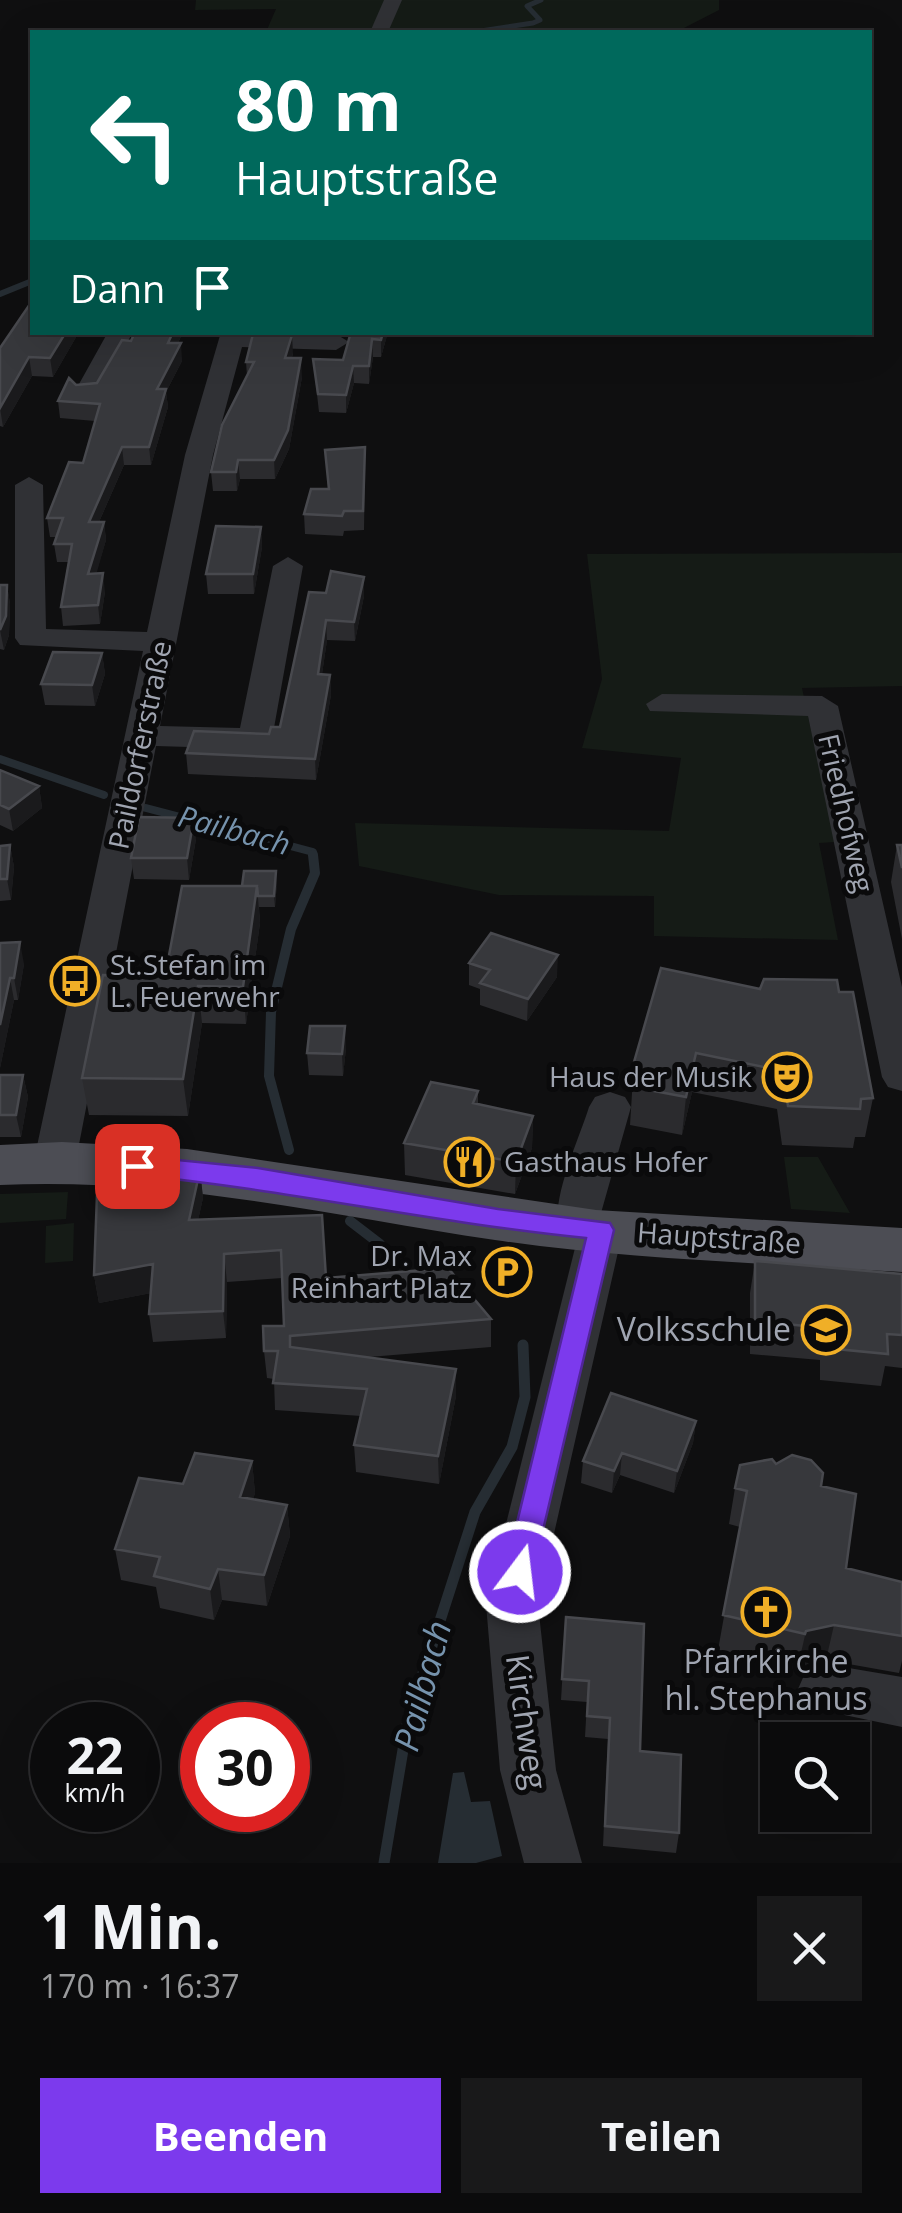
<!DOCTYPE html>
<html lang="de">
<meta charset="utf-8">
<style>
:root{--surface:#0b0b0c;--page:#19191a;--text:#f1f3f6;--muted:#9a9b9d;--line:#2b2b2d;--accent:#7c3aed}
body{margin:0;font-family:"Open Sans",sans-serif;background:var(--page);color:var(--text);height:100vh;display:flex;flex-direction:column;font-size:38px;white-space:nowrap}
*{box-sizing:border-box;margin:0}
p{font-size:32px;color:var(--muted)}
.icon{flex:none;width:55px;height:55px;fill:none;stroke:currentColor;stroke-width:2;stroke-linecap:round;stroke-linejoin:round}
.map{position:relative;height:1863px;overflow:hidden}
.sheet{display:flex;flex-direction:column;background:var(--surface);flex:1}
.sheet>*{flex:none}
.hud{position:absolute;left:30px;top:30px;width:842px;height:305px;border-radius:0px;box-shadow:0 10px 40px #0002,0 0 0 2px var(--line);background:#00695c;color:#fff;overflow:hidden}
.fabs{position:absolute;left:760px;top:1722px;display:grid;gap:20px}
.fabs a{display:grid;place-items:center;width:110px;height:110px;border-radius:0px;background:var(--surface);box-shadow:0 10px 40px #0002,0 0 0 2px var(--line);font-size:50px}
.speed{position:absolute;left:30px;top:1702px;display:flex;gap:20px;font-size:50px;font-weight:700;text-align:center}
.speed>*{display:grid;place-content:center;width:130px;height:130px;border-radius:50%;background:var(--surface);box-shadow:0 10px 40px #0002,0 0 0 2px var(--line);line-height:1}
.speed small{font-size:25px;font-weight:400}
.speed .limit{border:15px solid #d22;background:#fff;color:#111}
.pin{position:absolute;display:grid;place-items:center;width:85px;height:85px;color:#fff;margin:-42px;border-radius:20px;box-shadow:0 5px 15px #0006}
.me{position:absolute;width:110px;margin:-55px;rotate:15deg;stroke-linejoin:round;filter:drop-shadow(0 0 8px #0008)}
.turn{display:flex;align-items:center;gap:35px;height:210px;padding:0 40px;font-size:45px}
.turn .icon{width:130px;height:130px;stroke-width:2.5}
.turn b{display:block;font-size:70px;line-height:85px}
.then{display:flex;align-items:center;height:95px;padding:0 40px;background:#0003;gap:20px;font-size:38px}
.round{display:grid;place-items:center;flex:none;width:105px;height:105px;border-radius:0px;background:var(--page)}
.head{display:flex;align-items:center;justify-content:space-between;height:170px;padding:0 40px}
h1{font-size:60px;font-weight:700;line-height:75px}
.action{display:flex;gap:20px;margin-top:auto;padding:20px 40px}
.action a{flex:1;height:115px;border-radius:0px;background:var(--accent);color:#fff;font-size:40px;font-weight:700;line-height:115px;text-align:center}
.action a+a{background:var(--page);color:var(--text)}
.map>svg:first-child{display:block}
.green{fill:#151b16}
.water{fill:#262d33}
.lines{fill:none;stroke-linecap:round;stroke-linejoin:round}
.stream-far4{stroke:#262d33;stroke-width:5}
.stream-far3{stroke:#262d33;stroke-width:6}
.stream-far2{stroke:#262d33;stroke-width:8}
.stream-far1{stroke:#262d33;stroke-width:10}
.stream{stroke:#262d33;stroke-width:11}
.minor{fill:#303135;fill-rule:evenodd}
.major{fill:#4c4d54;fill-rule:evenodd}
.wall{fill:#2b2b2e}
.shaded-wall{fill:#1a1a1c}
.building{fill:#37383c;stroke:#48494e;stroke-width:2.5}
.route{fill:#7c3aed;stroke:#51269a;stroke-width:2.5}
.labels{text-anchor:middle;stroke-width:10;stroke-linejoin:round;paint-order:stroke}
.street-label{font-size:28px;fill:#a0a5b1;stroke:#0a0a0b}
.poi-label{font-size:28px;fill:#a0a5b1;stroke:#0a0a0b;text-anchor:start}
.water-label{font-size:30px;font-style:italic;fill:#7693ad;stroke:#0a0a0b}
.near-poi-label{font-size:32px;fill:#a0a5b1;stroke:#0a0a0b;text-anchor:end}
.near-street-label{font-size:32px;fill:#a0a5b1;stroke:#0a0a0b}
.near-water-label{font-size:35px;font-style:italic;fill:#7693ad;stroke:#0a0a0b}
</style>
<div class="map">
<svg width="902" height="1863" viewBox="0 0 902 1863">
<rect width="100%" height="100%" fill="#0f0f10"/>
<!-- green -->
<path class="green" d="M196 0H719V10L682 29 266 32 276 9 195 10Z
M902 553V686L802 688 835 842 819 843 838 940 654 936V896L499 895 359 866 355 823 669 831 681 758 582 748 602 679 587 554Z
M784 1157H818L850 1213 791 1209Z
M68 1192 66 1219 0 1223V1194Z
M74 1223 73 1261 45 1263 46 1226Z"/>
<!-- water -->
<path class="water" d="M464 1772 471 1802 490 1801 502 1856 476 1863H438L453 1773Z"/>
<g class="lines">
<!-- stream-far4 -->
<path class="stream-far4" d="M474 32 533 23 540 20 527 6 541 0"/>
<!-- stream-far3 -->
<path class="stream-far3" d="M0 294 32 281"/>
<!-- stream-far2 -->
<path class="stream-far2" d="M0 759 104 795
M146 808 313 852 314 858"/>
<!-- stream-far1 -->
<path class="stream-far1" d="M289 1150 269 1076 271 1012 291 929 315 873 313 855
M350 1221 380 1244"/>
<!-- stream -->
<path class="stream" d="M384 1863 408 1720 475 1512 512 1447 525 1397 523 1345"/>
<!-- minor -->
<path class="minor" d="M384 0H402L388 32H370Z
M108 332H133L96 399H78L74 393Z
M221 332 336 334 349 342 336 350 242 347 213 455 160 726 240 728 273 566 288 557 303 566 272 739 267 746 255 749 156 746 76 1160 70 1171 55 1176 40 1171 34 1160 143 651 20 645 15 638V485L29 477 43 485 46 629 147 632 185 455Z
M662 694 822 696 838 706 902 987V1091L888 1087 882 1077 808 716 650 711 646 704Z
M610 1092 625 1097 631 1107 601 1213 616 1218 623 1230 538 1604 556 1770 582 1863H524L500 1770 486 1604 576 1244 562 1240C545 1210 579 1140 589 1107L595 1097Z
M825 1664 902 1677V1727L806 1707 798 1689 806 1671Z"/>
<!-- major -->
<path class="major" d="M62 1142 187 1149 596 1210 902 1228V1272C766 1263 630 1260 495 1240 329 1215 169 1177 0 1185V1145Z"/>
</g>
<!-- wall -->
<path class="wall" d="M32 332H79L53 377 32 376 3 427 0 426V348Z
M135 332H183L178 343 182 361 166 392 168 407 151 465H124L99 522H104L106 540 96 573 105 592 100 624 63 626 61 607 68 562H57L54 544 56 537H50L47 518 83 463 95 421 60 418 58 401 76 385 97 383 131 341Z
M351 332H388L381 357H373L369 384 354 383 346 413 319 412 313 359 343 360Z
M293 353 292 358 302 377 289 449 275 479H240L237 491H213L211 472 247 376 246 362Z
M325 450 365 466 364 530 344 531 343 536 305 534 304 514 328 489Z
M261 527 262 547 254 594H208L206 574Z
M364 577V596L355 641 327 640 322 674 330 675 331 695 316 780 188 774 186 753 269 734 280 727 326 593Z
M0 585H7L10 604 9 635 4 650 0 649Z
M102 653 105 674 95 706 45 705 41 684Z
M0 770 39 786 42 808 13 831 0 825Z
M196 839 189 880 134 879 131 858Z
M10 845 14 867 11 900 0 901V846Z
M897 845H902V939L891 882Z
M277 882 275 907H259L260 923 246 1024 202 1023 188 1116 89 1115 82 1078 151 976 167 966 242 886Z
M0 943 24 964 18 1000H14L0 1068Z
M469 963 557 977 527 1021 480 1005V989L469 985Z
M760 989 839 992 873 1098 865 1137H855L853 1148 782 1145 777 1109 692 1092 682 1135 630 1125 634 1062Z
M346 1048 343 1076 309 1075 307 1053Z
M0 1075H23L28 1097 21 1137H0Z
M478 1091V1104L533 1116 532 1148 515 1194 405 1175 404 1143Z
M200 1170 203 1198 198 1220 322 1215 326 1278 491 1319V1347L369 1357 456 1369V1396L439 1484 356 1472 354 1445 361 1416 275 1410 274 1379 267 1378 264 1351 284 1326 282 1278 227 1282 226 1338 153 1342 149 1314 151 1293 99 1303 94 1275Z
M755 1261 902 1274V1368L885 1366 881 1386 820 1380V1360L750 1354V1293Z
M696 1421 693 1443 674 1493 620 1475 612 1493 581 1483 583 1461Z
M252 1461 255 1493 253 1499 287 1505 290 1536 267 1606 222 1600 214 1620 160 1608 156 1587 121 1580 115 1549 183 1484Z
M776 1464 821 1486 846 1568 902 1582V1661L899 1673 826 1660 798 1666V1670L718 1650 740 1527 729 1524 735 1488Z
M566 1617 640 1751 679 1833 676 1853 603 1846 608 1739 585 1737 587 1702 561 1700Z
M775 1737 778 1740V1786L773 1785V1748Z"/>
<!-- shaded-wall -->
<path class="shaded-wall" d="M66 332H79L53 377 50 358Z
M173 332H183L170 360 168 343Z
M383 332H388L381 357V340Z
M292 335 293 353 286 376 285 358Z
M372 339 373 357 369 384V366Z
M181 343 182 361 166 392 168 407 151 465 149 447 157 389Z
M29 357 32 376 3 427 0 408Z
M301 358 302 377 289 449 275 479 274 460Z
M353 366 354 383 346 413V395Z
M122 447 124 465 91 540 89 522Z
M238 460 240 479 237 491 236 472Z
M104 522 106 540 91 593 88 574Z
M261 527 262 547 254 594 253 574Z
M103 573 105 592 100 624 98 605Z
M364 577V596L355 641 354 622Z
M7 585 10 604 9 635 4 650 0 630Z
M326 620 327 640 319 695 318 674Z
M102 653 105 674 95 706 92 685Z
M330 675 331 695 316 780 315 759Z
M39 786 42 808 13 831 9 809Z
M194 818 196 839 189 880 187 858Z
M10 845 14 867 11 900 7 879Z
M276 871 277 882 275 907 274 896Z
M257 886 260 923 246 1024 243 987Z
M20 942 24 964 18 1000 14 978Z
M558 955 557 977 527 1021 528 999Z
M10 978 14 1000 0 1068V1025Z
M198 986 202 1023 188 1116 183 1079Z
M345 1026 346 1048 343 1076 342 1054Z
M696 1053 692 1092 682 1135 686 1097Z
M23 1075 28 1097 21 1137 16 1115Z
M533 1116 532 1148 515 1194 516 1162Z
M200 1170 203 1198 192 1248 189 1220Z
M224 1254 227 1282 226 1338 223 1311Z
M153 1264 157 1292 99 1303 94 1275Z
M456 1369V1396L439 1484 438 1456Z
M696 1421 693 1443 674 1493 677 1471Z
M622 1453 620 1475 612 1493 614 1471Z
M252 1461 255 1493 244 1529 240 1497Z
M287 1505 290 1536 267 1606 264 1575Z
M218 1569 222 1600 214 1620 210 1589Z
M834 1625 826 1660 798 1666 806 1631Z"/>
<!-- building -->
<path class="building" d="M32 301V332H66L50 358 29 357 0 408V348Z
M135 332H173L168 343H181L157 389H166L149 447H122L89 522H104L88 574 103 573 98 605 61 607 72 544H54L63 518H47L69 462 83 463 100 404 58 401 69 378 76 385 97 383 122 340 131 341Z
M351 332H383L381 340 372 339 369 366H353L346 395 318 394 313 359 343 360Z
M253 334 292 335 285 358H301L288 430 274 460H238L236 472H211L222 425 254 362H246Z
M365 447 363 511H344L342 516 304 514 311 489H329L325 450Z
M216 526 261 527 253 574H206Z
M331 571 364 577 354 622 326 620 318 674 330 675 315 759 186 753 194 731 269 734 271 727H280L309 592 326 593Z
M0 585H7L6 616 0 630Z
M53 652 102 653 92 685 41 684Z
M0 771V770L39 786 9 809 0 805Z
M139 817 194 818 187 858H131Z
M10 845 7 879H0V846Z
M897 845H902V868Z
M244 871H276L274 896H258L257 886H242Z
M182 886H257L243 987 198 986 183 1079 82 1078 103 975 151 976 153 966H167Z
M491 933 558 955 528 999 480 983 490 970 469 963Z
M20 942 14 978H10L0 1025V943Z
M661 968 760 989 764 979 837 980 839 992H853L873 1098 861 1099 860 1109 788 1106 783 1071 696 1053 686 1097 633 1087 638 1069 634 1062Z
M310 1026H345L342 1054 307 1053Z
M0 1075H23L16 1115H0Z
M431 1082 478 1091 473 1103 533 1116 516 1162 404 1143Z
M135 1164 200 1170 189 1220 322 1215 326 1278 448 1268 491 1319 290 1336V1347L456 1369 438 1456 354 1445 367 1389 273 1383 278 1351H264L263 1326H284L281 1250 224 1254 223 1311 149 1314 153 1264 94 1275 98 1168Z
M755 1261 902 1274V1335L887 1334 888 1354 826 1348V1328L755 1321Z
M611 1393 696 1421 677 1471 622 1453 614 1471 583 1461Z
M195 1453 252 1461 240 1497 287 1505 264 1575 218 1569 210 1589 154 1576 160 1557 115 1549 139 1478 183 1484Z
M792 1455 811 1460 823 1473 821 1486 856 1494 846 1568 902 1582V1636L834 1625 806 1631 805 1634 723 1615 747 1491 735 1488 740 1465 772 1459 776 1464Z
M566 1617 644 1624 640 1751 681 1755 679 1833 605 1826 610 1718 587 1716 589 1681 562 1679Z
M775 1737 807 1740H778V1775H775Z"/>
<!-- route -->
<path class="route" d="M137 1156 258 1168 498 1209 610 1223 614 1230 531 1581 520 1586 509 1581 505 1572 586 1238C435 1223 288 1190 137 1175L124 1166Z"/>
<!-- icons -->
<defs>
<g id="bus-ring" transform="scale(2.5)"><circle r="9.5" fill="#0a0a0b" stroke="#f0af27" stroke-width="1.5"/><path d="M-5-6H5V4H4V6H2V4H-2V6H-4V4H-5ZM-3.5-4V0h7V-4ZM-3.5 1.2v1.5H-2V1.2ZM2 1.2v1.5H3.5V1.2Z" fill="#f0af27"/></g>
<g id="theatre-ring" transform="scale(2.5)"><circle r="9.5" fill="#0a0a0b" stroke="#f0af27" stroke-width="1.5"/><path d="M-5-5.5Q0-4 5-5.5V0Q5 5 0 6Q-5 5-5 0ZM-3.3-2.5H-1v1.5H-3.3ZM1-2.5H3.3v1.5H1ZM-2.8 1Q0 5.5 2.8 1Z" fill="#f0af27"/></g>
<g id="restaurant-ring" transform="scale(2.5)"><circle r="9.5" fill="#0a0a0b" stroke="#f0af27" stroke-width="1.5"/><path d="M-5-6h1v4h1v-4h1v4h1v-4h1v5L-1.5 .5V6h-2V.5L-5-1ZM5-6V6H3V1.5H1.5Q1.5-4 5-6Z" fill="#f0af27"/></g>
<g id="parking-ring" transform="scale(2.5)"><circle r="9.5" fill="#0a0a0b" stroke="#f0af27" stroke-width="1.5"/><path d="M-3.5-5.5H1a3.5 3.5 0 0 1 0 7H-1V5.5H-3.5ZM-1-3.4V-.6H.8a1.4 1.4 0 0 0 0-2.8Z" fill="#f0af27"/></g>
<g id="school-ring" transform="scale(2.5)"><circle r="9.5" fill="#0a0a0b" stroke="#f0af27" stroke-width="1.5"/><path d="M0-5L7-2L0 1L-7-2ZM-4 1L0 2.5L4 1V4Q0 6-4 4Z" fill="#f0af27"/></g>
<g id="church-ring" transform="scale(2.5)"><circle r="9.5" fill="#0a0a0b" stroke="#f0af27" stroke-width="1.5"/><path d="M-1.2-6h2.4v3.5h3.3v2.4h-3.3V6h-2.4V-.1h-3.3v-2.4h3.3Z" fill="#f0af27"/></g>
</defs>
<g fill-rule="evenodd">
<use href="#bus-ring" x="75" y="981"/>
<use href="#theatre-ring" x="787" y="1077"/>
<use href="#restaurant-ring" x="469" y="1162"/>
<use href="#parking-ring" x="507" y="1272"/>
<use href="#school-ring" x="826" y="1330"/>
<use href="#church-ring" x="766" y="1612"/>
</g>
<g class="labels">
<!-- street labels -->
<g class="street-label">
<text transform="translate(140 745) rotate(-78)" y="10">Paildorferstraße</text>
<text transform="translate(846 813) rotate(77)" y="10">Friedhofweg</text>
<text transform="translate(719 1238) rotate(4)" y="10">Hauptstraße</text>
</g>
<!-- poi labels -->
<g class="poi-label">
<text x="110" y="975">St.Stefan im<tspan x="110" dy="32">L. Feuerwehr</tspan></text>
<text x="752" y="1087" text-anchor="end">Haus der Musik</text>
<text x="504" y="1172">Gasthaus Hofer</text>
<text x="472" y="1266" text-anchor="end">Dr. Max<tspan x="472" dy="32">Reinhart Platz</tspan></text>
</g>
<!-- water labels -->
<g class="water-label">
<text transform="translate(234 831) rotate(15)" y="10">Pailbach</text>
</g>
<!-- near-poi labels -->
<g class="near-poi-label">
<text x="791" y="1341">Volksschule</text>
<text x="766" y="1673" text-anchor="middle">Pfarrkirche<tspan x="766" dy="37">hl. Stephanus</tspan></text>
</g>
<!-- near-street labels -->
<g class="near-street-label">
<text transform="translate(526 1722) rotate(82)" y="11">Kirchweg</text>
</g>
<!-- near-water labels -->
<g class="near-water-label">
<text transform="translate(423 1686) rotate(-75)" y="12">Pailbach</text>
</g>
</g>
</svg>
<div class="fabs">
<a><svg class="icon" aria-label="search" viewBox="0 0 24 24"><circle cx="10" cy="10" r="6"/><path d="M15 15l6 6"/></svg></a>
</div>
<div class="speed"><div>22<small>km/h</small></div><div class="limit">30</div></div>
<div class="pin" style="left:137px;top:1166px;background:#d93025"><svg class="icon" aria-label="arrive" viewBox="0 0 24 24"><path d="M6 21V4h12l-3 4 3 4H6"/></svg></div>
<svg class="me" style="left:520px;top:1572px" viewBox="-20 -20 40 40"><circle r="17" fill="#7c3aed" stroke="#fff" stroke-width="3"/><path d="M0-11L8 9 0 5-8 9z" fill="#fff"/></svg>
<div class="hud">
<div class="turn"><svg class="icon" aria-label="left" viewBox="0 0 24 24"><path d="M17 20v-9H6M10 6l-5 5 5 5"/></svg><div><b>80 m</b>Hauptstraße</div></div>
<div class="then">Dann<svg class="icon" aria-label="arrive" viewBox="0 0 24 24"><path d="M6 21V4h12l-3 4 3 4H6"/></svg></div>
</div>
</div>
<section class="sheet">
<div class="head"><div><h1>1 Min.</h1><p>170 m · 16:37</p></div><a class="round"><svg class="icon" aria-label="close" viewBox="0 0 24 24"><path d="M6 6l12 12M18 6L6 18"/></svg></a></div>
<div class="action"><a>Beenden</a><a>Teilen</a></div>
</section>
